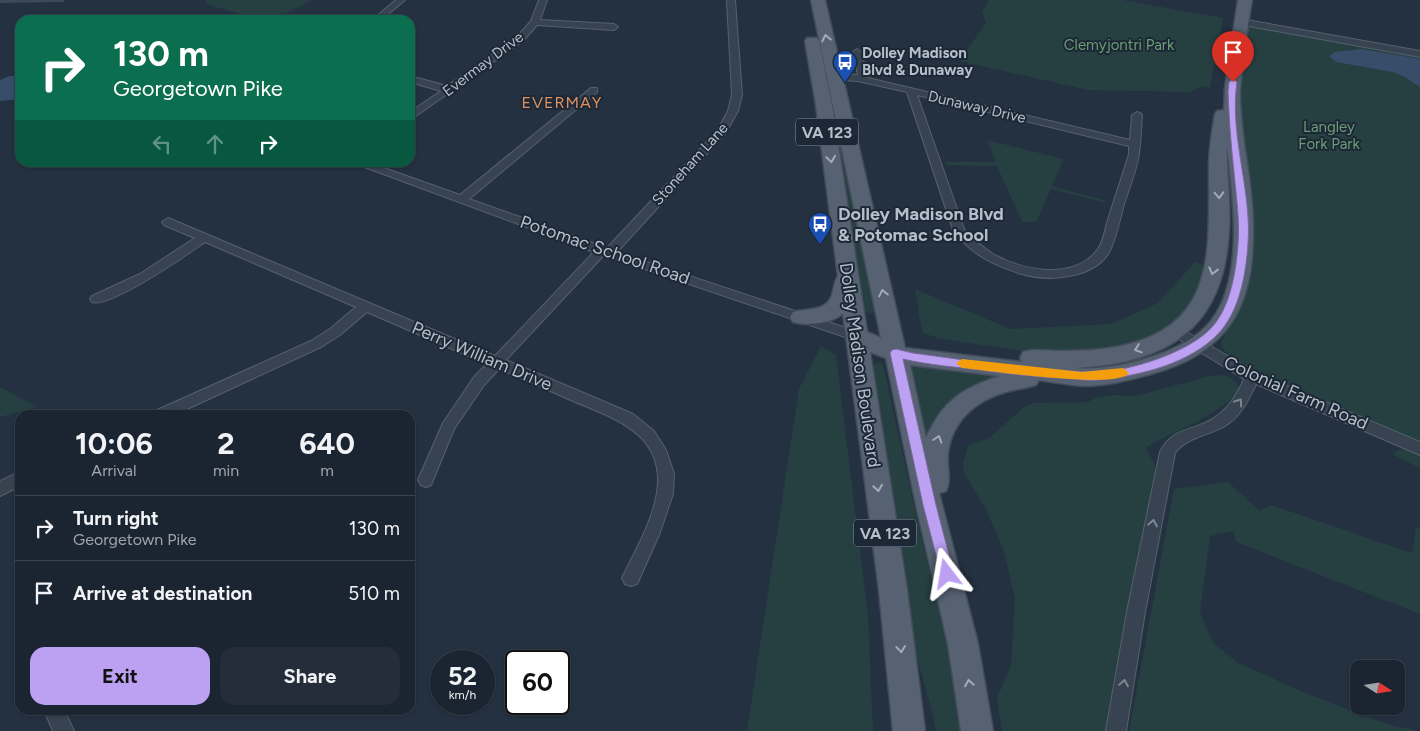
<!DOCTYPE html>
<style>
:root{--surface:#1b2531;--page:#242d39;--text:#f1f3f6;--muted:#a0a5ab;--line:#39424d;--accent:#bca0f2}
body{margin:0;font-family:Figtree,sans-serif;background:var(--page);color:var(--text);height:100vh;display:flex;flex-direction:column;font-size:19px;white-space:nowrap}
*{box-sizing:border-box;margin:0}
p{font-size:16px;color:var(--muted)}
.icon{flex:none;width:28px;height:28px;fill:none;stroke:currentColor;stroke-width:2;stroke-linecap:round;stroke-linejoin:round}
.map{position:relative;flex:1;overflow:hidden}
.panel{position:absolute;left:15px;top:410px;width:400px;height:305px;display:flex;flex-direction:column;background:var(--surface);border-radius:15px;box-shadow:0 1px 4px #0004,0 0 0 1px var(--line)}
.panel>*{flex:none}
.guide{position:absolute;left:15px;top:15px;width:400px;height:152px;border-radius:15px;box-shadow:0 1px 4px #0004,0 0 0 1px var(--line);background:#0b6e4f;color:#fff;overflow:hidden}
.needle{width:32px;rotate:102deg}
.buttons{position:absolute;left:1350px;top:660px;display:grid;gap:10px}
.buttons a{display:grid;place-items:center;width:55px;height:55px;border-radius:10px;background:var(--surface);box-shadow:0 1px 4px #0004,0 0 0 1px var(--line);font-size:25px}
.speed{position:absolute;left:430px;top:650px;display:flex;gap:10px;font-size:25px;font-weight:700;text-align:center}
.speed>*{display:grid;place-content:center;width:65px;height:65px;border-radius:50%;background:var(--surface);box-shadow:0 1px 4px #0004,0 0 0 1px var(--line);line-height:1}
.speed small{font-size:12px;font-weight:400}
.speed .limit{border:2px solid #111;border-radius:8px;background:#fff;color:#111}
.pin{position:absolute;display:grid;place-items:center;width:42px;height:42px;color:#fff;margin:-51px -21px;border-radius:50% 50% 50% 0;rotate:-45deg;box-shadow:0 0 5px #0007}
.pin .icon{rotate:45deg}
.me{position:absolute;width:55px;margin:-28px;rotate:346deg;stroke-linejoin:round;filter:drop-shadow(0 0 4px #0008)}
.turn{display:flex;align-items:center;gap:18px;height:105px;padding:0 15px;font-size:22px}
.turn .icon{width:65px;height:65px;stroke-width:2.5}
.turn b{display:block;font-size:35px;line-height:42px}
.lanes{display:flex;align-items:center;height:48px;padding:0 15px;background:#0003;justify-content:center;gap:25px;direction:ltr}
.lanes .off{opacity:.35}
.eta{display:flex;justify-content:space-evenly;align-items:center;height:85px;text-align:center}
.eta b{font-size:30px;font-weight:700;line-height:35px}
.action{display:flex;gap:10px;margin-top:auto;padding:10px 15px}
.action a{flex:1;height:58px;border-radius:15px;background:var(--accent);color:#111;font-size:20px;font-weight:700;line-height:58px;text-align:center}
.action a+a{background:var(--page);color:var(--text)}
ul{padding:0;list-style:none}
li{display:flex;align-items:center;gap:15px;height:65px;padding:0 15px;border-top:1px solid var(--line)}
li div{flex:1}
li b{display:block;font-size:19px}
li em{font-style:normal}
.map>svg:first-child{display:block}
.green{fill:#264042}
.water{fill:#374d69}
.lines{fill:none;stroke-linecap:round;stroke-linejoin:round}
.minor-casing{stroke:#56616e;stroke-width:2}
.primary-casing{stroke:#424c5a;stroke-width:3}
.minor{fill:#384351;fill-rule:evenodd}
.primary{fill:#566271;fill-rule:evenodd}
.wall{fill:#3d4959}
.oneway{stroke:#a2acb9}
.oneway2{stroke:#7d8794}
.route{fill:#bca0f2;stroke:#7a689d}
.slow{fill:#f59e0b}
.labels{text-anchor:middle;stroke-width:4;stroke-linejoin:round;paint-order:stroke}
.far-park-label{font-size:15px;fill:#6a9e74;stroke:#1d2836}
.far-poi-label{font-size:15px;font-weight:bold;fill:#b5becb;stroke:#1d2836;text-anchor:start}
.far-street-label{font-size:15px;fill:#b5becb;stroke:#1d2836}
.far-neighbourhood-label{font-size:16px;letter-spacing:1px;fill:#dc915f;stroke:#1d2836}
.shield{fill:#1d2836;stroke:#87919e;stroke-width:1}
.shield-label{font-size:16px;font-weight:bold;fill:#b5becb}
.poi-label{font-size:18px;font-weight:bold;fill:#b5becb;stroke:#1d2836;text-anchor:start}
.street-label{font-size:18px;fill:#b5becb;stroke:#1d2836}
</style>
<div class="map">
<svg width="1420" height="731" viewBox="0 0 1420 731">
<rect width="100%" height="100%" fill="#243141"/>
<!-- green -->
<path class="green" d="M207 0H312L273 20H261L206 4Z
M989 0H1122L1223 18 1210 88 1203 86 1188 92 1088 90 959 61 986 23 982 12Z
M1244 25 1420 57V443L1246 367C1236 361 1226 356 1221 344L1238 301 1236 114Z
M827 84H829L876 301 873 313 869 314 866 312 861 296Z
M987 140 1064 159 1052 186 1106 201 1105 203 1051 189 1036 222H1022L997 166 946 165 945 162H996Z
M1195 262 1206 266C1203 277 1201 290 1196 299 1187 315 1175 324 1160 332 1094 371 1009 348 938 338L923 333C919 319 918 304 915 289L1010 329 1111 324 1158 303Z
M821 346 836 355 868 616 873 731H747L799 389Z
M903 358 1030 375 1004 377 927 440Z
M877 363 883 365 922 542 948 638 962 731H936L933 716 904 610 871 367Z
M1215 375 1227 376 1237 383 1239 391C1218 416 1175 431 1146 447L1155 466 1156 474 1110 731H1002L997 698 1011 666 1015 599 1005 555 986 509 964 473 963 464 968 446 989 438 1023 408 1033 403 1088 402 1098 397 1113 395 1135 396Z
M0 387 37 407 0 417Z
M1404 447 1420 454V468L1392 454Z
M1228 482 1260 511 1271 505 1412 553 1416 528 1420 529V614L1236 542 1234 531 1210 536 1200 612 1213 643 1238 663 1303 692 1386 724 1418 731H1129L1174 489Z"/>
<!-- water -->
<path class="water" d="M1362 49 1420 59V87L1405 77 1393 72 1336 62 1329 56 1335 52Z
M10 76H20V99L0 101V80Z"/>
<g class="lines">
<!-- minor casing -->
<g class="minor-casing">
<path id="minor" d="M396 0H405L381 20H372Z
M539 0H547L540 20 614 24 618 27 614 30 537 25 523 41 410 120V112L441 91 410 82V76L447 86 517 37 531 21Z
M727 0H735L742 95 738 111 725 134 617 252 861 333 863 336 861 339H851L604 255 506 360 633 414 654 431 666 450 674 474 673 494 659 535 637 584 631 586 625 584 622 578C635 551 652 523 657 493 666 434 616 419 573 401 548 390 524 379 499 369L484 385 454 429 431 485 426 487 421 485 418 480 443 423 474 377 487 364 367 312 340 335 321 347 174 415H153L155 411 311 341 330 329 356 307 205 242C186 255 111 308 92 302L90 299 92 296 140 274 195 238 164 225 162 222 168 218 495 356 594 252 351 162H367L460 195 591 88H597V92L469 199 607 248 717 131 728 111 732 95Z
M1241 19 1420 51V57L1238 24V20Z
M857 49 861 52 868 78 1130 140 1132 115 1137 112 1140 113 1142 115C1141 128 1141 141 1139 153 1137 170 1129 188 1124 204 1120 219 1117 235 1111 248 1098 279 1049 282 1022 274 995 266 970 254 953 230L907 92 858 81 824 79 819 76 824 73 858 75 853 52ZM917 95 1129 146V154C1122 177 1114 200 1107 223 1105 231 1103 242 1098 249 1075 281 1023 271 993 254 982 247 973 239 964 229Z
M1176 326 1257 373 1420 442V455L1256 384C1248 401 1240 418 1223 427 1207 436 1185 438 1175 453L1145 612 1126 731H1106L1127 612 1160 452C1173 426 1193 432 1214 418 1229 408 1237 395 1244 379L1171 334 1169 331 1171 328Z
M20 472V486L0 496V481Z
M44 710H64L74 731H53Z"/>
</g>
<!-- primary casing -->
<g class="primary-casing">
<path id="primary" d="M811 0H825L905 348 1022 362 1020 358 1023 352C1035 348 1048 351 1061 351 1082 351 1104 350 1125 345 1220 323 1208 243 1209 167 1209 149 1212 131 1215 114L1217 111 1224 110 1225 88 1238 0H1252C1248 21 1246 42 1243 64 1242 74 1240 84 1240 94 1240 138 1253 181 1253 225 1255 304 1230 353 1151 374 1129 380 1106 386 1084 386 1069 385 1053 382 1039 380L1036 385C1026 388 1016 389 1006 392 976 400 952 421 948 453 946 466 952 479 946 491L939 493 978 644 993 731H961L948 644 916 505 886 358 870 352 907 590 925 731H893L879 590 843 313C832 324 808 326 793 322L790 317 793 312C808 308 826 312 832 295 834 288 834 282 838 276L816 105 805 41 807 38H817L819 41 832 105 867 332 881 338ZM1227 146C1233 197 1245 277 1211 321 1198 337 1177 348 1157 355 1133 364 1101 370 1075 368 1168 363 1224 329 1229 230 1231 202 1226 174 1227 146ZM910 365 1000 376C963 388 943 400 926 438Z"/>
</g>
<!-- minor -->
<use href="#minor" class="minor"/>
<!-- primary -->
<use href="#primary" class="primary"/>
</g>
<!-- wall -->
<path class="wall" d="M0 0H65L63 2 0 3Z"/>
<!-- one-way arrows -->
<defs><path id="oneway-chevron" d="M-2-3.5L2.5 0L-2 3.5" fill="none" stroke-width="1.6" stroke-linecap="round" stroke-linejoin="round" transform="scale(1.25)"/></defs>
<g class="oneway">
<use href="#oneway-chevron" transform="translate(826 38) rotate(-102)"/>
<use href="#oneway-chevron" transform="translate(831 159) rotate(82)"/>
<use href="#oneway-chevron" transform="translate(1219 195) rotate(88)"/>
<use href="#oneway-chevron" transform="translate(1213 271) rotate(104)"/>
<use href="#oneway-chevron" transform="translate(883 293) rotate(-102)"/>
<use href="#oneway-chevron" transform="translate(1138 349) rotate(161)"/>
<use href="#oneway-chevron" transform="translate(938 439) rotate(-72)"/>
<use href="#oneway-chevron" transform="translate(878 488) rotate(81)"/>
<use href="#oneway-chevron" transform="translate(901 649) rotate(83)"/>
<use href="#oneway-chevron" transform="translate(969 683) rotate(-99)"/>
</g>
<g class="oneway2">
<use href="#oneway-chevron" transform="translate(1239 402) rotate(-56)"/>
<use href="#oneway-chevron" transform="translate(1153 523) rotate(-79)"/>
<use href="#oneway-chevron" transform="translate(1124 683) rotate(-81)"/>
</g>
<!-- route -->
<path class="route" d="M1233 79 1237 82C1229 135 1252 190 1248 244 1246 273 1240 310 1219 333 1190 364 1139 376 1098 380 1087 381 1075 379 1064 378 1036 377 1009 374 981 370 955 367 928 365 903 359L936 505 954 574 952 578 947 580 942 578 923 505 890 353 892 350 896 349 913 353C973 361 1034 371 1095 372 1128 372 1191 352 1213 326 1231 305 1236 270 1238 244 1240 220 1236 196 1234 172 1231 145 1229 119 1228 92L1229 82Z"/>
<!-- slow -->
<path class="slow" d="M962 359 1082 372 1123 368 1129 373C1118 390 986 370 962 368L956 363Z"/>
<!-- icons -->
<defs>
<g id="bus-pin" transform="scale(1.25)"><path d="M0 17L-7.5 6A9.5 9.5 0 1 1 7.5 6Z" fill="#1a4fb4" stroke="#1d2836"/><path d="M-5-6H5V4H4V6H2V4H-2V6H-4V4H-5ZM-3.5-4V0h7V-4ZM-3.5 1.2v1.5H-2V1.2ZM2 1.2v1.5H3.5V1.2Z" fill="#fff"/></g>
</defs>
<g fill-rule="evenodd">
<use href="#bus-pin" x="845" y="62"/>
<use href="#bus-pin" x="820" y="224"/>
</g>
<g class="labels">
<!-- far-park labels -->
<g class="far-park-label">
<text x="1119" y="50">Clemyjontri Park</text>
<text x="1329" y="132">Langley<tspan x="1329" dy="17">Fork Park</tspan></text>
</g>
<!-- far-poi labels -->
<g class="far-poi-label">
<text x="862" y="58">Dolley Madison<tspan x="862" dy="17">Blvd &amp; Dunaway</tspan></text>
</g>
<!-- far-street labels -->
<g class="far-street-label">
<text transform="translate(483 64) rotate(-37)" y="5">Evermay Drive</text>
<text transform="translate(977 107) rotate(13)" y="5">Dunaway Drive</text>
<text transform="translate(690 164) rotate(-48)" y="5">Stoneham Lane</text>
</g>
<!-- far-neighbourhood labels -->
<g class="far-neighbourhood-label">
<text x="562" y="108">EVERMAY</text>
</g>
<!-- shield labels -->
<g class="shield">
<rect x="796" y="118.5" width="62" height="27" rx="4"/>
<rect x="854" y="519.5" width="62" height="27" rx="4"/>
</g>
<g class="shield-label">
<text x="827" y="138">VA 123</text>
<text x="885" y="539">VA 123</text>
</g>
<!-- poi labels -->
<g class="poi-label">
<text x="838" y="220">Dolley Madison Blvd<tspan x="838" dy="21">&amp; Potomac School</tspan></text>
</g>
<!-- street labels -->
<g class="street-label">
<text transform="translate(605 250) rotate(19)" y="6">Potomac School Road</text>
<text transform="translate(482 356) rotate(23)" y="6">Perry William Drive</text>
<text transform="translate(860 365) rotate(82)" y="6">Dolley Madison Boulevard</text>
<text transform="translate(1296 393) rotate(24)" y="6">Colonial Farm Road</text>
</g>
</g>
</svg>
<div class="buttons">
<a><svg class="needle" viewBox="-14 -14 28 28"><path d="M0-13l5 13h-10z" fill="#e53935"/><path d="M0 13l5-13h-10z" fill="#a0a5ab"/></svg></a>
</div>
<div class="speed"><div>52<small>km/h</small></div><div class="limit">60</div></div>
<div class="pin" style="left:1233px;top:82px;background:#d93025"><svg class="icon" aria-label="arrive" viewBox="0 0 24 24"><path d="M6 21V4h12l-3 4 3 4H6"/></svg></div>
<svg class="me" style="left:947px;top:574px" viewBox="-20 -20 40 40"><path d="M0-17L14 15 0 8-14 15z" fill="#bca0f2" stroke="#fff" stroke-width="4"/></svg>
<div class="guide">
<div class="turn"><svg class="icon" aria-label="right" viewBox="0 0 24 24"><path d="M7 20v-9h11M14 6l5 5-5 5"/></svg><div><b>130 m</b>Georgetown Pike</div></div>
<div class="lanes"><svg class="icon off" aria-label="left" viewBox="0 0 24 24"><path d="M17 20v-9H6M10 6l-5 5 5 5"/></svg><svg class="icon off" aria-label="ahead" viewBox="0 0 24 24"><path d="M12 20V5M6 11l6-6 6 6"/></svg><svg class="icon" aria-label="right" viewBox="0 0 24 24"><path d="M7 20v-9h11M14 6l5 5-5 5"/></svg></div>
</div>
<section class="panel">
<div class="eta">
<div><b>10:06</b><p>Arrival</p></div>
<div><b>2</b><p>min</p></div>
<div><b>640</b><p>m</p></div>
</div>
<ul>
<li><svg class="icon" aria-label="right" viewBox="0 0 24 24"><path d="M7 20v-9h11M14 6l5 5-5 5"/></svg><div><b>Turn right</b><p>Georgetown Pike</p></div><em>130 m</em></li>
<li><svg class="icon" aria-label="arrive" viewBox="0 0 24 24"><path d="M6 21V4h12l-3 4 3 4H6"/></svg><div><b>Arrive at destination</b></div><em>510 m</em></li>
</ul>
<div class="action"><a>Exit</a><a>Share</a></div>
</section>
</div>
